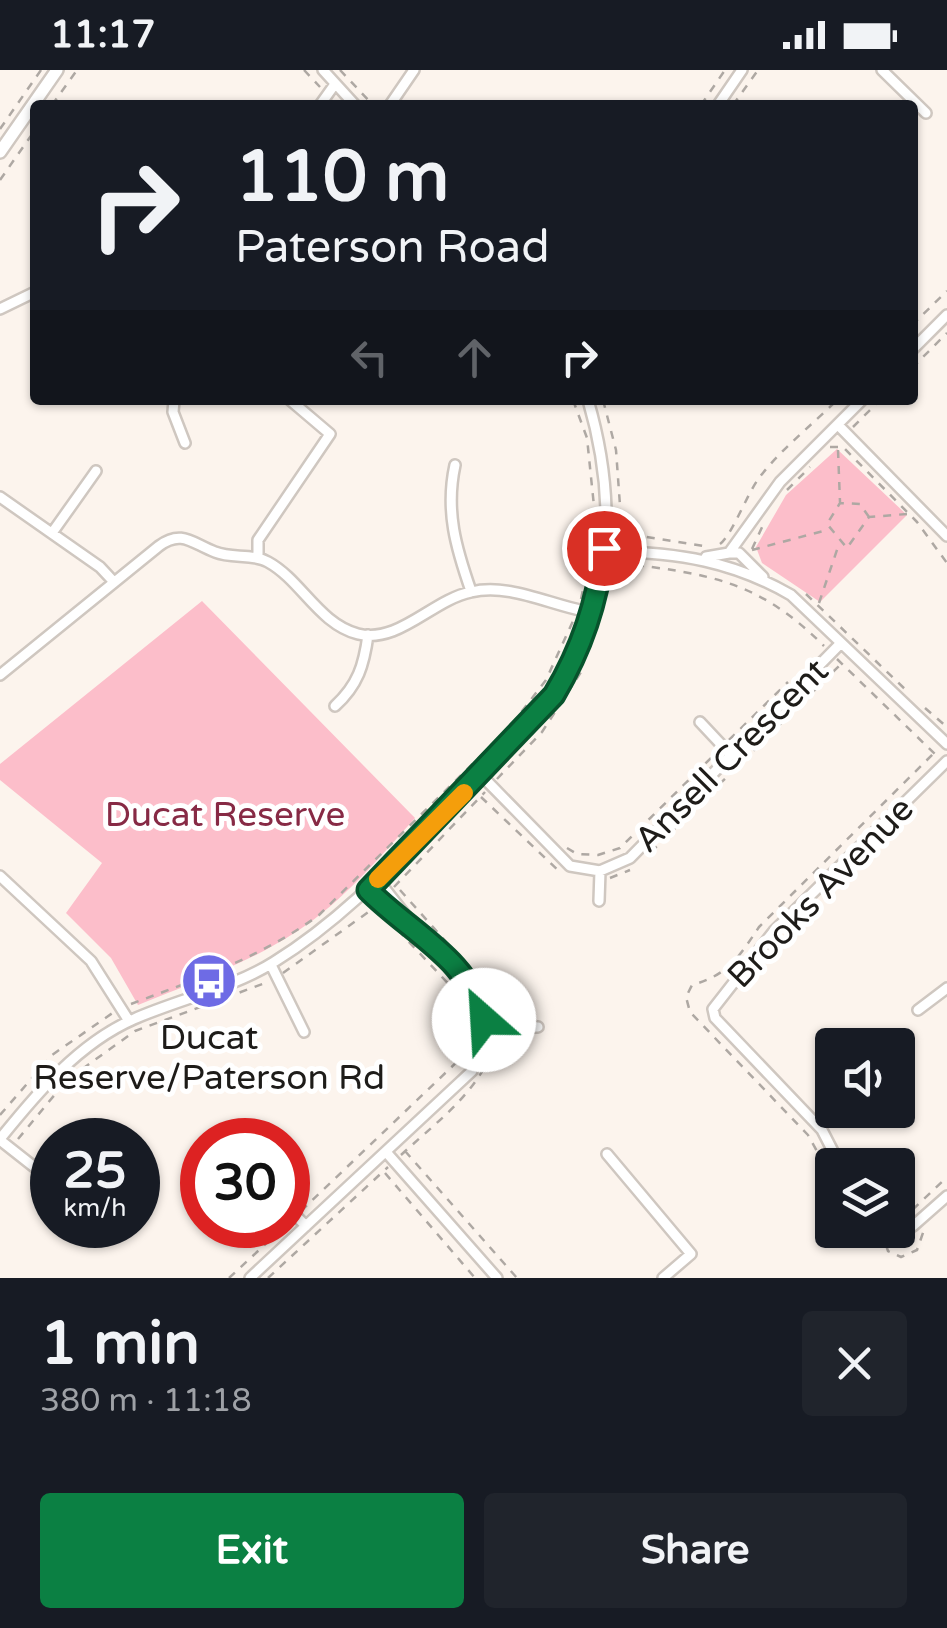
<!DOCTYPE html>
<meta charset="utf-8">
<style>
:root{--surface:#171b24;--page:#20242c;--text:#f1f3f6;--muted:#9ea1a6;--accent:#0b8043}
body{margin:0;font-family:"Varela Round",sans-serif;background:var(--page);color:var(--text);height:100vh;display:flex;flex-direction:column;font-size:38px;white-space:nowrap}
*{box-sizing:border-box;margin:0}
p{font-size:32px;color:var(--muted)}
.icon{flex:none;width:55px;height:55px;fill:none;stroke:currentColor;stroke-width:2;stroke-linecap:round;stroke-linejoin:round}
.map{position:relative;height:1208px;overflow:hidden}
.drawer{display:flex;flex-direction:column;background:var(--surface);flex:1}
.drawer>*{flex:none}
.hud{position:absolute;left:30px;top:30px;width:888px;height:305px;border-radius:10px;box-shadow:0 2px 8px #0004;background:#171b24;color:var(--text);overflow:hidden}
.buttons{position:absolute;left:815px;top:958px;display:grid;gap:20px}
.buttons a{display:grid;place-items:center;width:100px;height:100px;border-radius:10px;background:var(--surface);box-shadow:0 2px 8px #0004;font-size:50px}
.speed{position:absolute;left:30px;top:1048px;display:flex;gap:20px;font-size:50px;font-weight:700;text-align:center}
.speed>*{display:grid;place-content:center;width:130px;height:130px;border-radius:50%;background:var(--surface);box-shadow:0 2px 8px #0004;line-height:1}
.speed small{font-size:25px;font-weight:400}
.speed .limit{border:15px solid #d22;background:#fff;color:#111}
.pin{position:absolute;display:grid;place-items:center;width:85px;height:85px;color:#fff;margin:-42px;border:5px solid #fff;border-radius:50%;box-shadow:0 2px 10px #0007}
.me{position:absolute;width:110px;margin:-55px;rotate:334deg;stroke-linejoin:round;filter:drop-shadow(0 0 8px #0008)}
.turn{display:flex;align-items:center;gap:35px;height:210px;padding:0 40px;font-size:45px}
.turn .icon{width:130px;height:130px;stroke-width:2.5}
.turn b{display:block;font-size:70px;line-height:85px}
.lanes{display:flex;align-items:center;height:95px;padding:0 40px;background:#0003;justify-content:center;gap:50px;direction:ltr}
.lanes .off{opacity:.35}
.round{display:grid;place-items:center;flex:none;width:105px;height:105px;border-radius:10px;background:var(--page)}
.head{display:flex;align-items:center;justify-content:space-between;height:170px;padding:0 40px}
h1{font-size:60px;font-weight:700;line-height:75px}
.action{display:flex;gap:20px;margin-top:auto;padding:20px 40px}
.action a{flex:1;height:115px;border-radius:10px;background:var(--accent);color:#fff;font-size:40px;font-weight:700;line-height:115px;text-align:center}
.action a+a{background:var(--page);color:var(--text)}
.status{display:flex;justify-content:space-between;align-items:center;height:70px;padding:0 50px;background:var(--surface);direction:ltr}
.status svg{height:28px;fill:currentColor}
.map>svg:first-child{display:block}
.green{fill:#fcbeca}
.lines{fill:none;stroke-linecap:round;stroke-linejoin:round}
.minor-casing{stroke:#cfc7c0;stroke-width:14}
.tertiary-casing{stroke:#cfc7c0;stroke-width:16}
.path{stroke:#aea8a3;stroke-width:2.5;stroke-dasharray:8 8;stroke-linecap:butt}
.minor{stroke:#fff;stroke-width:9}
.tertiary{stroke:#fff;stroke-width:11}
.route-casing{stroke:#07532c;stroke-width:25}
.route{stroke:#0b8043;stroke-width:18}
.slow{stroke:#f59e0b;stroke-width:18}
.labels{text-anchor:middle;stroke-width:10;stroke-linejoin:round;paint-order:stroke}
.street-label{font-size:35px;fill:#1e1c19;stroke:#fff}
.park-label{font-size:35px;fill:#872a45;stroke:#fff}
.poi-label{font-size:35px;fill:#1e1c19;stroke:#fff}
</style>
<div class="status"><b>11:17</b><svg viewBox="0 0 49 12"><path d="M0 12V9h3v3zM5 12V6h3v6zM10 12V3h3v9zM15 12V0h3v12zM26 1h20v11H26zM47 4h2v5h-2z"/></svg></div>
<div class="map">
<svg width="947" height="1208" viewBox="0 0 947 1208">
<rect width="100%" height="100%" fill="#fcf4ed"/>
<!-- green -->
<path class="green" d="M837 379 907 445 820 532 762 493 756 477 786 425Z
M202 531 415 748C380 787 342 832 299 860 249 893 193 913 138 935L111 888 66 843 102 793 0 710V694Z"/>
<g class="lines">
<!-- minor casing -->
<g class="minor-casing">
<path id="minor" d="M323 0 355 35
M882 0 926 43
M320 35 335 14
M390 35 414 0
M718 35 742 0
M0 239 35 222
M912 280 947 245
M174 330 173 342 185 373
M838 355 947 466
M455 395C445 441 456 478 471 521
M0 427 100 497 114 512
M52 463 96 401
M605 478 612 482C678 482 734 492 791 525L947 674
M729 483H739L763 507
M706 487 729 483 780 412 862 330
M258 488V470L330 364 290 330
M0 605 159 476C182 459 193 474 215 482 232 489 252 483 268 492 301 510 319 554 358 564 399 574 432 530 471 522 508 513 548 534 584 541L590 547
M335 636C358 615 364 595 368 565
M700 652 731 685
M481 705 570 796 600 801 630 788 840 574
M0 806 91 891 129 951
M378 810 407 847
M599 831 600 801
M271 895 304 962
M918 940 947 918
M485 958 538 957
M0 1069C37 1023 79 973 134 949 179 929 233 918 274 892 337 853 387 801 439 748 477 709 518 670 552 627 617 545 616 425 588 330
M0 1070 52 1111
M386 1082 497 1208
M607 1084 691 1184 663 1208
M840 1095 822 1060 715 948 713 939 774 861 947 691
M288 1138 306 1156
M898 1156 904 1159 913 1156 947 1126
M250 1208 472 1001C512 908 423 875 368 820"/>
</g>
<!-- tertiary casing -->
<g class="tertiary-casing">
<path id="tertiary" d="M0 82 57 0"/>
</g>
<!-- path -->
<path class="path" d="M304 0 320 17
M340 0 373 35
M52 35 77 0
M701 35 725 0
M733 35 758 0
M0 59 41 0
M0 110 35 60
M912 255 947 221
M912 298 947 263
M573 330 587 368 595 446
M603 330 616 380 622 463 703 476
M853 357 880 330
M830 377H843L917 452 947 493
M838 380 840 432
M787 420 810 397
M869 447 860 434 840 433 827 454 847 478 869 447 907 444
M720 474C732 465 747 424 759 408 781 379 812 355 837 330
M752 479 763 455
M752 480 827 460
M620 493C709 504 758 510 824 576
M611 519 619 493
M806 524 908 622
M581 529 595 463
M819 533 839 474
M837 589 939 688
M925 638 947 657
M729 670 788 612
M497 709 542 662 581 602
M481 727 562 804
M567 778 577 784 598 785 620 778 717 682
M651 782 842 593
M610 808 630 800
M394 817 485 722
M400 820 448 874
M473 902 494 934 496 948
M283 903 374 838
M131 934C197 909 262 887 319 845L509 658 546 610 573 551
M0 1045 52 985 114 942
M18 1069 67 1010 135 961 268 912
M405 1081 517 1208
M401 1085C442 1047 481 1021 498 966
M385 1103 475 1208
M832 1108 808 1065 690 942 686 927 692 915C728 905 739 887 759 857L934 683
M301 1141 461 988 469 958 459 925 394 856
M898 1143H909L947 1107
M881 1160 888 1181 901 1187 917 1180 924 1160
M229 1208 286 1155
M268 1208 388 1097"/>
<!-- minor -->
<use href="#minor" class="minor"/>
<!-- tertiary -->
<use href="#tertiary" class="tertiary"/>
</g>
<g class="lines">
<!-- route casing -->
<g class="route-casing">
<path id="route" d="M484 950C471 890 408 861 368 820L554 625C582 578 597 532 604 478"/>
</g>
<!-- route -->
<use href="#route" class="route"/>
<!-- slow -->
<path class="slow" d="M378 809 464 723"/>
</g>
<!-- icons -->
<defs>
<g id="bus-disc" transform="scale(2.875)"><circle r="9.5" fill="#6e6be5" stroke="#fff"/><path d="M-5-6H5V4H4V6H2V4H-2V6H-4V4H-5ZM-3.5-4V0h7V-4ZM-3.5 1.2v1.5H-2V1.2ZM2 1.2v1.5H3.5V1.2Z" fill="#fff"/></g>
</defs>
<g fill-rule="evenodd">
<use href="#bus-disc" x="209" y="911"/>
</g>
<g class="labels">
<!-- street labels -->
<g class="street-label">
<text transform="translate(731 685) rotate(-45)" y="12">Ansell Crescent</text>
<text transform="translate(820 822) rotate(-46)" y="12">Brooks Avenue</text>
</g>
<!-- park labels -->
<g class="park-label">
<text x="225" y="756">Ducat Reserve</text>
</g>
<!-- poi labels -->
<g class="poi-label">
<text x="209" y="979">Ducat<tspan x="209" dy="40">Reserve/Paterson Rd</tspan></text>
</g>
</g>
</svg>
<div class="buttons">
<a><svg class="icon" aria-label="sound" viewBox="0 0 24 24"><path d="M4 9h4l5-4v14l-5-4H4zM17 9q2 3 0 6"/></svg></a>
<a><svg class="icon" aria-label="layers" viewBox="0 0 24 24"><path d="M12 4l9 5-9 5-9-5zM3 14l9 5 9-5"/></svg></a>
</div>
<div class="speed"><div>25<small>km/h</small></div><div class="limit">30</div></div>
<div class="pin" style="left:604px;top:478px;background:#d93025"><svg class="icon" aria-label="arrive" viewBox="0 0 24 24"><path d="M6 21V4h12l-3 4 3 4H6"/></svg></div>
<svg class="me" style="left:484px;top:950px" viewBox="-20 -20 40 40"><circle r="19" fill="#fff"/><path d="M0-13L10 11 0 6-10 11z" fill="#0b8043"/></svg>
<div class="hud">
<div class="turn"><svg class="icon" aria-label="right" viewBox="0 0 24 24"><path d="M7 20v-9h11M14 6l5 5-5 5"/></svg><div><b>110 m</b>Paterson Road</div></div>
<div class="lanes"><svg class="icon off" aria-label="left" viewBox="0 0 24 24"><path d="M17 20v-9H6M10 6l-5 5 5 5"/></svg><svg class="icon off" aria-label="ahead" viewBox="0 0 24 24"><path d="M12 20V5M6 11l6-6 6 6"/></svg><svg class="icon" aria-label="right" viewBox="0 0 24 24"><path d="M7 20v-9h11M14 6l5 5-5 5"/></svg></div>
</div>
</div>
<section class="drawer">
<div class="head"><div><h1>1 min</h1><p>380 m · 11:18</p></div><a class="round"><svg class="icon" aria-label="close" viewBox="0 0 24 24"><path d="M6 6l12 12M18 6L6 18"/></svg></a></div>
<div class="action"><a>Exit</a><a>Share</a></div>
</section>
